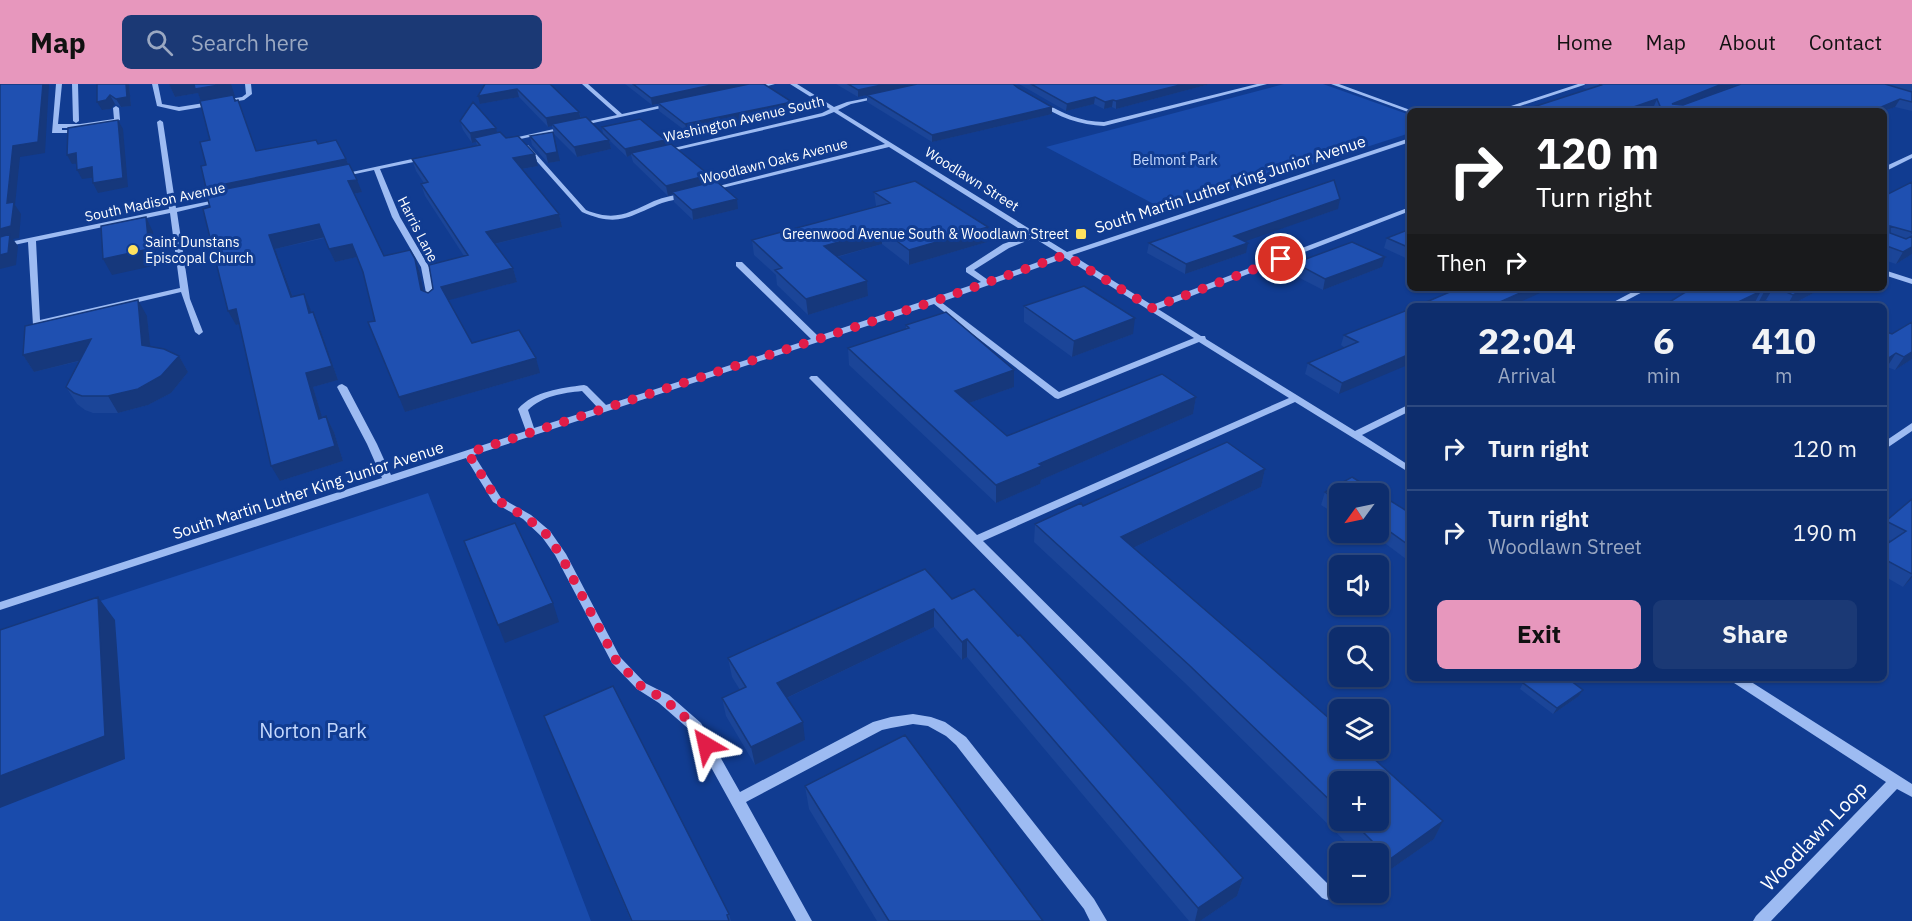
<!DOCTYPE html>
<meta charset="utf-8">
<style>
:root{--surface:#0d2d6d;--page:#1b3975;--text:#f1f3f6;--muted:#9aa8c2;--line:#2d4980;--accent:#e797bd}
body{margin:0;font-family:"IBM Plex Sans",sans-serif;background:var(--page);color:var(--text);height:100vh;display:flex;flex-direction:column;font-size:22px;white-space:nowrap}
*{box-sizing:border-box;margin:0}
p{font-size:20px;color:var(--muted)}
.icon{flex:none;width:33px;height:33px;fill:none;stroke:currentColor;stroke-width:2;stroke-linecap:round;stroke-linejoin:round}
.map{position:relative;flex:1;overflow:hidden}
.side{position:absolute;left:1407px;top:219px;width:480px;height:378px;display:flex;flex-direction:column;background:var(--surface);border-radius:9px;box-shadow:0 2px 4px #0004,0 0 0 2px var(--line)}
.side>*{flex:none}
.banner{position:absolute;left:1407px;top:24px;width:480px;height:183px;border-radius:9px;box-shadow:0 2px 4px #0004,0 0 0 2px var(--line);background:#202124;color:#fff;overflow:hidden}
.needle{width:39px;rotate:237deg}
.buttons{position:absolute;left:1329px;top:399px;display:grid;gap:12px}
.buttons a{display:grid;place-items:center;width:60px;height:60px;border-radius:9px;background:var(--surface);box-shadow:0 2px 4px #0004,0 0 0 2px var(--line);font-size:30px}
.pin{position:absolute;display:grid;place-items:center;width:51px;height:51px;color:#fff;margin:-26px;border:3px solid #fff;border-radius:50%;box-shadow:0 2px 6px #0007}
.me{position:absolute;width:66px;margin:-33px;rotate:324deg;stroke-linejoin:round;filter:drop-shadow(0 0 4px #0008)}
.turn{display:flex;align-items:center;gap:21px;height:126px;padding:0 30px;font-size:27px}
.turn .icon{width:78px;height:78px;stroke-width:2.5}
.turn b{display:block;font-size:42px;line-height:51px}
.then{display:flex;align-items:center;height:57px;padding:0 30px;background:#0003;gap:12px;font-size:22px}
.eta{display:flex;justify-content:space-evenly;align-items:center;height:102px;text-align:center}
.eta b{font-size:36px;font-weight:800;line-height:42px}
.cta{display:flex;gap:12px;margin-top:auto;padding:12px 30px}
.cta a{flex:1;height:69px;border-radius:9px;background:var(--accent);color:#111;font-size:24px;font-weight:800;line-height:69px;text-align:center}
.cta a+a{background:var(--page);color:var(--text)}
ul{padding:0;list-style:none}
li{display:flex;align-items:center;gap:18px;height:84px;padding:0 30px;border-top:2px solid var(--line)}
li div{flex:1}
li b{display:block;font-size:22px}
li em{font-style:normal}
header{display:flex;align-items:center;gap:36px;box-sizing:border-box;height:84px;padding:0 30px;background:var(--accent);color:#111}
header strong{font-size:28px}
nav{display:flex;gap:33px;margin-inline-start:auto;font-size:21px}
.search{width:420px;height:54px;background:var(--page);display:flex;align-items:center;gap:15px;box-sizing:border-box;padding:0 21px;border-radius:9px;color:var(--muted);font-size:22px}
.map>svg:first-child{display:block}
.green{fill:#194bac}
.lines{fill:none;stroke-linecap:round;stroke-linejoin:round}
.minor{fill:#9dbbf2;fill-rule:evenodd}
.wall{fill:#1b4598;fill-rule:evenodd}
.shaded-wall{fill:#16387c}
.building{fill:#1f50b1;stroke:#16387c;stroke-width:1.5}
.route{stroke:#e11d48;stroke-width:10;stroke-dasharray:0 18}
.poi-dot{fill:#ffe25f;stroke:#113c91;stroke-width:2}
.labels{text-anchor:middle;stroke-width:6;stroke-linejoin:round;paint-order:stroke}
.far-street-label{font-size:14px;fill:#fff;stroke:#113c91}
.far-park-label{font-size:14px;fill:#c4d8fd;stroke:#113c91}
.far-poi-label{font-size:14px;fill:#fff;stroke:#113c91;text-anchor:end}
.street-label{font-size:16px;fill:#fff;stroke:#113c91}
.near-park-label{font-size:20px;fill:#c4d8fd;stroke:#113c91}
.near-street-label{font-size:20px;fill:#fff;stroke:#113c91}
</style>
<header>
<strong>Map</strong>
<div class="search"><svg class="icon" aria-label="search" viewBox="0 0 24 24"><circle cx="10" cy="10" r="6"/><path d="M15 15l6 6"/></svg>Search here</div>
<nav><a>Home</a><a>Map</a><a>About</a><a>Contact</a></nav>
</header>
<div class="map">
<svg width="1912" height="837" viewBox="0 0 1912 837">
<rect width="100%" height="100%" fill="#113c91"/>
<!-- green -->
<path class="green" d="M1284 0H1323L1410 31V49L1167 127 1046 63Z
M428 409 591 837H0V550Z"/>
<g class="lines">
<!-- minor -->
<path class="minor" d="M56 0H62L58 40H80L114 35 113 24 116 22 119 24 120 36 80 44H62V46H83L84 47 81 49H52Z
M72 0H78L79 37 76 39 73 37Z
M152 0H158L162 20 179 23 242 13 246 10 245 0H251L252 10 244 16 179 27 157 22Z
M582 0H588L622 30 672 19 675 21 507 58V56L509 55 617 31Z
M764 0H775L752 6 749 4Z
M790 0H797L834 23 847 18 883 11V13L851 20 838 26 1067 168 1410 54V58L1072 171 1152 221 1410 123V127L1158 225 1201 252H1205L1206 255 1355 347 1410 320V327L1362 351 1410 382V389L1295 318 983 457 1332 804 1335 809 1332 814 1327 816 1322 814 809 294 811 292H817L977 451 1289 314 1199 258 1058 315 1055 314 934 220 474 371 501 414 531 431 550 447 566 470 620 573 645 599 669 611 701 639 740 708 873 638 891 633 913 630 931 633 945 638 966 653 1094 815 1107 837H1090L1084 825 956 661 946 652 928 642 913 640 891 644 882 646 746 718 812 837H796L691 647 659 619 637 605 612 579 555 471 542 453 523 435 493 418 466 374 0 526V518L382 394 367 360 337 303 339 301 342 300 347 303 377 360 391 391 526 347 518 325C534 307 561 304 584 301L587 302 606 321 811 255 736 182V178H742L818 252 981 198 966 188V184L1003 160 1029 151 889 63 710 107 707 105 885 60 834 28 824 32 664 69 661 67 822 29 830 25ZM1034 154 1060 170 988 196 974 186 1009 164ZM1065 174 1194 254 1059 308 941 218ZM582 307 598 324 534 344 528 326C542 312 563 309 582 307Z
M1257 0H1267L1104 42C1081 41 1057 33 1038 19L1043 18C1062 29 1081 38 1104 38Z
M1331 0H1339L1413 27 1408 28Z
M1578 0H1587L1505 27H1496Z
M160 36 163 38 176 124 220 115 223 117 177 128 190 215 203 248 199 251 195 248 181 208 36 242 33 241 28 158 0 164V160L169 125 157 38ZM170 129 180 204 40 236 36 157Z
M524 61H528L586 126C615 138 628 129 654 117 664 113 675 111 686 109L689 111C682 115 671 116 662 119 629 132 619 144 582 128L524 63Z
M1912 70V74L1884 88V83Z
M426 72 428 73V75L380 85 400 133 429 183 436 219 432 221 428 219 421 183 392 133 374 86 341 93 338 91Z
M1884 186 1912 195V200L1884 191Z
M1640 204H1650L1616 222H1606Z
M1912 339V347L1884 366V358Z
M1729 594H1745L1912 700V713L1897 705 1771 837H1753L1756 832 1886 698 1731 597Z"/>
</g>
<!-- wall -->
<path class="wall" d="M97 0H129L131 22 121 23 115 20 111 25 102 26Z
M169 0 235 12H234L236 17 238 16 241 25 256 67 318 60 346 75 362 108 354 110 384 172 415 175 420 189 423 207 428 209 464 172 425 112 421 100 424 99 416 87 412 75 477 61 476 58 472 59 463 46 460 37 497 49 535 70 538 82 522 85 559 130 562 143 495 160 513 184 517 198 448 216 472 259 540 289 405 328 375 237 363 188 357 173 335 178 325 154 275 165 293 213 304 210 311 228 319 242 338 296 313 303 322 334 326 332 334 348 343 377 280 397 239 240 236 241 210 123 208 109 206 104V81L210 56 201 16 198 9 175 13Z
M485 0H550L579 28 581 34 603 50 602 43 665 56 666 61 710 99 738 125 693 136 674 118 673 110 668 112 633 78 631 71 627 73 609 56 611 65 577 73 554 50 552 42 548 43 519 13 480 20Z
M625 0H764L793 26 687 48 659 27 658 20 652 21Z
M836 0H917L858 13Z
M1019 0H1210L1116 25 1112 23 1104 25 1094 20 1066 27Z
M1585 0H1737L1690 19 1741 0H1912V27L1895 23 1884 27H1656L1654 22 1641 27H1526L1527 25 1588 5 1583 4Z
M1018 4 1052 23V30L932 58 867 18V11Z
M530 52 560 77 548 79 532 61Z
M1912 98V170L1896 180 1884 176V112Z
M874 108 988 143 987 158 909 181 882 160 838 173 867 197 868 212 808 231 777 201 776 191 754 171 752 156 876 122Z
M1338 125 1244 157 1246 169 1185 190 1147 169 1149 159Z
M1410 145V176L1384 164 1387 154Z
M1295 179 1382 183 1323 206 1292 190Z
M1692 204H1822L1821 205 1789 222H1781L1766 216 1757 221Z
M1024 222 1133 250 1072 273 1024 238Z
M1410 225 1339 310 1305 290 1308 279 1345 264 1341 261 1344 251Z
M147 232 150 263 179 272 188 288 171 309 148 321 118 329H93L85 326 77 320 66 303 80 277 34 288 23 271Z
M906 241 1014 303 969 319 1007 352 1196 313 1193 330 1041 396 1040 400 996 419 849 281 848 264 906 245Z
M1892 250 1912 275 1895 286 1887 283Z
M1265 385 1261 403 1133 464 1443 737 1434 755 1381 792 1378 790V770H1358L1185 599 1034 458 1035 440 1083 422ZM1340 698 1378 736H1340Z
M1352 393 1410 429V478L1370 448H1378V410H1340V433L1321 421 1325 408Z
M1912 415V494L1903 503 1884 492V462L1891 457 1884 453V440Z
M952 515 1243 794 1237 812 1200 837H1189L967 573 962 576 934 543 787 614 805 656 755 681 726 632 722 614 740 606 732 593 728 574Z
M1523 599 1583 606 1579 612 1553 630 1520 605Z
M544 632 729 830 731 837H631Z
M805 702 1043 837H877L809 725Z"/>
<!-- shaded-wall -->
<path class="shaded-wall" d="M43 0H49L45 69 20 73 15 121 21 130 19 154 13 155 18 162 16 181 0 185V145L7 119 13 62Z
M126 0H129L131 22 121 23 116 15Z
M169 0H231L235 12H234L237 19 201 17 198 9 175 13Z
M716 0H753L652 21 651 14Z
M886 0H917L858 13V6Z
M1184 0H1210L1116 25V17Z
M1722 0H1737L1670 27 1672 20Z
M517 5 519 13 480 20 478 12Z
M110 11 115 20 111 25 102 26 97 18Z
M1095 13 1094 20 1066 27 1067 20Z
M1657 15 1654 22 1641 27H1622Z
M1900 15 1895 23 1884 27H1872Z
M1113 16 1112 23 1104 25 1105 18Z
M792 18 793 26 687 48 685 40Z
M1052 23V30L932 58V51Z
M579 28 581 36 552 40V42L548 43 546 34Z
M118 36 123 45 128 103 98 109 93 99Z
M496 44 498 53 474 54 476 58 472 59 470 49Z
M553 48 560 77 548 79 546 70Z
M609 56 611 65 577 73 574 63Z
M665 56 666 63 631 69V71L627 73 625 65Z
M76 69 82 79 72 80 67 71Z
M535 70 538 82 516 86 513 74Z
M346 75 350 84 210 114 206 104Z
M92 83 97 93 82 95 77 86Z
M709 91 710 101 672 108 673 110 668 112 666 102Z
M357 96 362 108 353 110 348 97Z
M737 115 738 125 693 136 692 126Z
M1340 115 1338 125 1232 162 1234 152Z
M559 130 562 143 490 161 486 148Z
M146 133 153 148 157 181 112 191 103 175Z
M319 140 325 153 275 165 298 227 291 213 269 151Z
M988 143 987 158 909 181V166Z
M882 146V160L825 176 824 162Z
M1248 159 1246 169 1185 190 1186 180Z
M352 160 357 173 335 178 329 165Z
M1912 163V170L1896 180 1903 168Z
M1385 173 1382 183 1323 206 1325 195Z
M415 175 420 189 426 219 421 206Z
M513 184 517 198 446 217 441 203Z
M867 197 868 212 808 231 806 215Z
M1531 204H1551L1511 222H1491Z
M1772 204H1773L1766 216 1757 221 1764 208Z
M1806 204H1822L1821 205 1789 222H1787L1793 211Z
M1761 207 1754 220 1750 222H1730Z
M304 210 310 224 315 243 309 229Z
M138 216 147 232 152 278 142 261Z
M236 225 243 239 236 241 228 227Z
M313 228 319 242 338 296 313 303 327 350 319 335 306 289Z
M1135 234 1133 250 1072 273 1074 257Z
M91 255 102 271 34 288 23 271Z
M1912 268V275L1895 286 1904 273Z
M1896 269 1887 283 1884 285V277Z
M1410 270V280L1339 310 1342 299Z
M179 272 188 288 171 309 148 321 118 329 108 312Z
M536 274 540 289 405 328 399 313Z
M1014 286V303L955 324V307Z
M1196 313 1193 330 1041 396 1040 400 996 419V401L1039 380Z
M326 332 334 348 343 377 280 397 271 382Z
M1265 385 1261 403 1118 471 1121 453Z
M1912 491V494L1903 503Z
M98 513 115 536 125 675 0 724V692Z
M553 519 559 538 505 559 498 541Z
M934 525V543L780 617 777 599Z
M967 555V573L962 576V558Z
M1583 606 1579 612 1553 630 1557 624Z
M803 638 805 656 755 681 751 663Z
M1443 737 1434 755 1381 792 1390 775Z
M1243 794 1237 812 1200 837H1195L1198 824Z"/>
<!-- building -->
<path class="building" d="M0 0H43L38 58 13 62 7 119 14 118 11 142 0 145Z
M97 0H126L127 13 116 15 110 11 106 16 97 18Z
M194 0H225L195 5Z
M485 0H550L579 28 546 34 517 5 478 12Z
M633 0H716L651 14Z
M749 0H764L792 18 685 40 658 19Z
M848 0H886L858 6Z
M917 0H1013L1018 4 1052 23 932 51 867 11Z
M1031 0H1184L1116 17 1113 16 1105 18 1095 13 1067 20Z
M1599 0H1722L1672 20 1683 21 1741 0H1885L1912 8V18L1900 15 1872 27H1662L1657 15 1622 27H1534L1527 25 1601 1Z
M233 11 235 17 238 16 256 67 316 56 318 60 336 56 346 75 206 104 201 82 206 81 200 58 210 56 200 17Z
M473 18 496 44 470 49 460 37Z
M586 33 609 56 574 63 552 40Z
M640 35 665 56 625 65 602 43Z
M118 36 123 94 93 99 92 83 77 86 76 69 67 71 68 44Z
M500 48 506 54 518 52 535 70 513 74 559 130 486 148 513 184 441 203 472 259 519 246 536 274 399 313 368 238 375 237 363 188 352 160 329 165 319 140 269 151 291 213 304 210 309 229 313 228 332 282 306 289 319 335 326 332 335 362 271 382 236 225 228 227 203 125 210 123 206 109 349 80 357 96 348 97 384 172 410 166 415 175 421 206 428 209 433 205 429 181 468 171 421 100 428 98 412 75 480 61 474 54Z
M553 48 557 68 546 70 530 52Z
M671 60 709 91 666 102 631 69Z
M1334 96 1340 115 1234 152 1248 159 1186 180 1149 159Z
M716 97 737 115 692 126 672 108Z
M915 97 988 143 909 166 882 146 824 162 867 197 806 215 775 186 782 184 752 156 890 119 874 108Z
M1912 98V150V148L1890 142V149L1906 155 1912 152V163L1903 168 1884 161V112Z
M146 133 149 165 103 175 101 142Z
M1410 145V164L1387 154Z
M10 150 8 169 0 171V153Z
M1352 158 1385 173 1325 195 1295 179Z
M1084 202 1135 234 1074 257 1024 222Z
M1459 204H1531L1491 222H1417Z
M1692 204H1772L1764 208 1761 207 1730 222H1663Z
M1777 204H1806L1793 211Z
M138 216 142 261 164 265 179 272 161 292 138 305 108 312H82L74 309 66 303 91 255 23 271 25 242Z
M1410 225V270L1342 299 1308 279 1358 258 1344 251Z
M946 228 1014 286 955 307 1007 352 1162 290 1196 313 1039 380 1042 382 996 401 848 264 909 244 906 241Z
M1912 238V268L1904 273 1896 269 1884 277V247L1892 250Z
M1227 358 1265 385 1121 453 1263 576 1340 644V664H1362L1443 737 1390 775 1351 736H1378V698H1340V726L1189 581 1035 440 1081 419 1083 422Z
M1352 393 1410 429V462L1378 439V410H1340V418L1325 408Z
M1912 415V490L1884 475V462L1906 447 1886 437Z
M515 439 553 519 498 541 464 457Z
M925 485 952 515 974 505 1018 552 1020 551 1243 794 1198 824 967 555 962 558 934 525 777 599 803 638 751 663 722 614 746 603 728 574Z
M98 513 105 652 0 692V546Z
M1530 594H1567L1583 606 1557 624 1523 599Z
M613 602 729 830 727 831 729 837H632L544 632Z
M905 651 1043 837H889L805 702Z"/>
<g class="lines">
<!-- route -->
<path class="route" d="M706 661 696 643 664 615 641 602 616 576 560 470 546 450 527 434 497 416 468 369 935 217 1065 171 1152 224 1281 175"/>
</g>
<!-- markers -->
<g class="poi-dot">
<rect x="1075" y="144" width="12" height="12" rx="3"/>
<circle cx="133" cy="166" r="6"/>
</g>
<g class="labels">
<!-- far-street labels -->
<g class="far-street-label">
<text transform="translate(744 35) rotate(-13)" y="5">Washington Avenue South</text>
<text transform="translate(774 77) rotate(-14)" y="5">Woodlawn Oaks Avenue</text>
<text transform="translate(972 95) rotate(32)" y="5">Woodlawn Street</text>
<text transform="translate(155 118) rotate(-12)" y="5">South Madison Avenue</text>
<text transform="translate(418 145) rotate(63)" y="5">Harris Lane</text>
</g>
<!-- far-park labels -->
<g class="far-park-label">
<text x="1175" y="81">Belmont Park</text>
</g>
<!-- far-poi labels -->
<g class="far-poi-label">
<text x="1069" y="155">Greenwood Avenue South &amp; Woodlawn Street</text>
<text x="145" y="163" text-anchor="start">Saint Dunstans<tspan x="145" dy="16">Episcopal Church</tspan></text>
</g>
<!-- street labels -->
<g class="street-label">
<text transform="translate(1230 100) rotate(-18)" y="6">South Martin Luther King Junior Avenue</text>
<text transform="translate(308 406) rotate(-18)" y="6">South Martin Luther King Junior Avenue</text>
</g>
<!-- near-park labels -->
<g class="near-park-label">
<text x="313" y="654">Norton Park</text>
</g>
<!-- near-street labels -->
<g class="near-street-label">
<text transform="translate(1814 752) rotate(-46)" y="7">Woodlawn Loop</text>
</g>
</g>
</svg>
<div class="buttons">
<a><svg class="needle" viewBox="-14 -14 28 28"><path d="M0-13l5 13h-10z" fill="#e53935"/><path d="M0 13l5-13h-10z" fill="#9aa8c2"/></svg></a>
<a><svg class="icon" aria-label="sound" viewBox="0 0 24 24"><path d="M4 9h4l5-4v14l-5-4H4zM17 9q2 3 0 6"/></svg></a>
<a><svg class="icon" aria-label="search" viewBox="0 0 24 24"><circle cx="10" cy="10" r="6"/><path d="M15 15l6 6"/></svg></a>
<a><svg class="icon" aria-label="layers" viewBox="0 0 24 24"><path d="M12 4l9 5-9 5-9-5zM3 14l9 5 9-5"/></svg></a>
<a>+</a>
<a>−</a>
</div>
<div class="pin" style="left:1281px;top:175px;background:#d93025"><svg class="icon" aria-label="arrive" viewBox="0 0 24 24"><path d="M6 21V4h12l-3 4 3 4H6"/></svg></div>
<svg class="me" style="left:706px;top:661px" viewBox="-20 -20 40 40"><path d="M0-17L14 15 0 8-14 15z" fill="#e11d48" stroke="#fff" stroke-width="4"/></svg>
<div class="banner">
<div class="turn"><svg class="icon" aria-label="right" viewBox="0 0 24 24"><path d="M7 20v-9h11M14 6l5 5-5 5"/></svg><div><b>120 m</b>Turn right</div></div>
<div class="then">Then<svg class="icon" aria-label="right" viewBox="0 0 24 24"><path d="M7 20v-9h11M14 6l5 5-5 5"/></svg></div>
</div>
<section class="side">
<div class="eta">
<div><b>22:04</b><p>Arrival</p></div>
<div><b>6</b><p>min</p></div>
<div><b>410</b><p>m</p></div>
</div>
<ul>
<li><svg class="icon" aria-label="right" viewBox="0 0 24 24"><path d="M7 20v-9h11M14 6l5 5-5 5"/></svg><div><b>Turn right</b></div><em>120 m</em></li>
<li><svg class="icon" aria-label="right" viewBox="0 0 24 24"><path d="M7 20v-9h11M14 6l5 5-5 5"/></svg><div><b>Turn right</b><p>Woodlawn Street</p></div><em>190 m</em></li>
</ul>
<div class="cta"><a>Exit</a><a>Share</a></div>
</section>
</div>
